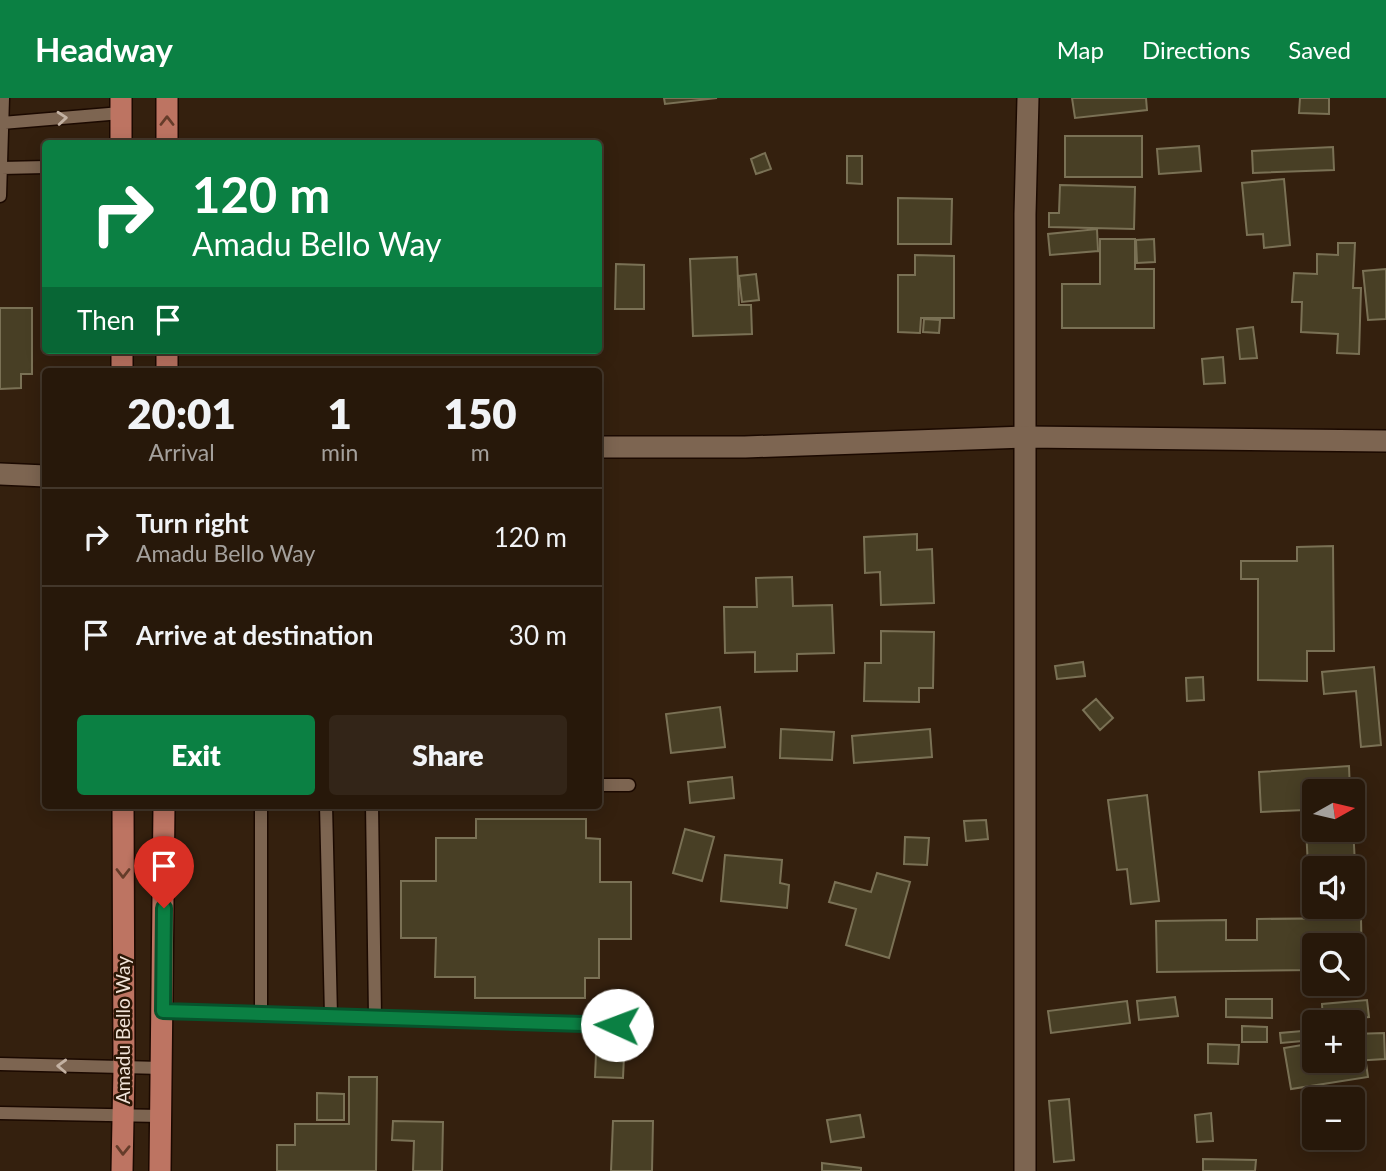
<!DOCTYPE html>
<meta charset="utf-8">
<style>
:root{--surface:#27180a;--page:#332518;--text:#f1f3f6;--muted:#a4a09c;--line:#43372b;--accent:#0b8043}
body{margin:0;font-family:Lato,sans-serif;background:var(--page);color:var(--text);height:100vh;display:flex;flex-direction:column;font-size:26px;white-space:nowrap}
*{box-sizing:border-box;margin:0}
p{font-size:23px;color:var(--muted)}
.icon{flex:none;width:38px;height:38px;fill:none;stroke:currentColor;stroke-width:2;stroke-linecap:round;stroke-linejoin:round}
.map{position:relative;flex:1;overflow:hidden}
.side{position:absolute;left:42px;top:270px;width:560px;height:441px;display:flex;flex-direction:column;background:var(--surface);border-radius:7px;box-shadow:0 4px 18px #0003,0 0 0 2px var(--line)}
.side>*{flex:none}
.hud{position:absolute;left:42px;top:42px;width:560px;height:214px;border-radius:7px;box-shadow:0 4px 18px #0003,0 0 0 2px var(--line);background:#0b8043;color:#fff;overflow:hidden}
.needle{width:46px;rotate:82deg}
.buttons{position:absolute;left:1302px;top:681px;display:grid;gap:14px}
.buttons a{display:grid;place-items:center;width:63px;height:63px;border-radius:7px;background:var(--surface);box-shadow:0 4px 18px #0003,0 0 0 2px var(--line);font-size:35px}
.pin{position:absolute;display:grid;place-items:center;width:60px;height:60px;color:#fff;margin:-72px -30px;border-radius:50% 50% 50% 0;rotate:-45deg;box-shadow:0 0 7px #0007}
.pin .icon{rotate:45deg}
.me{position:absolute;width:77px;margin:-38px;rotate:272deg;stroke-linejoin:round;filter:drop-shadow(0 0 5px #0008)}
.turn{display:flex;align-items:center;gap:24px;height:147px;padding:0 35px;font-size:32px}
.turn .icon{width:91px;height:91px;stroke-width:2.5}
.turn b{display:block;font-size:49px;line-height:60px}
.then{display:flex;align-items:center;height:66px;padding:0 35px;background:#0003;gap:14px;font-size:26px}
.eta{display:flex;justify-content:space-evenly;align-items:center;height:119px;text-align:center}
.eta b{font-size:42px;font-weight:800;line-height:49px}
.button{display:flex;gap:14px;margin-top:auto;padding:14px 35px}
.button a{flex:1;height:80px;border-radius:7px;background:var(--accent);color:#fff;font-size:28px;font-weight:800;line-height:80px;text-align:center}
.button a+a{background:var(--page);color:var(--text)}
ul{padding:0;list-style:none}
li{display:flex;align-items:center;gap:21px;height:98px;padding:0 35px;border-top:2px solid var(--line)}
li div{flex:1}
li b{display:block;font-size:26px}
li em{font-style:normal}
header{display:flex;align-items:center;gap:42px;box-sizing:border-box;height:98px;padding:0 35px;background:var(--accent);color:#fff}
header strong{font-size:33px}
nav{display:flex;gap:38px;margin-inline-start:auto;font-size:24px}
.map>svg:first-child{display:block}
.building{fill:#483f25;stroke:#7a7155;stroke-width:2}
.lines{fill:none;stroke-linecap:round;stroke-linejoin:round}
.service-casing{stroke:#1b0900;stroke-width:15}
.minor-casing{stroke:#1b0900;stroke-width:24}
.tertiary-casing{stroke:#1b0900;stroke-width:24}
.primary-casing{stroke:#1b0900;stroke-width:24}
.service{stroke:#7d6551;stroke-width:12}
.minor{stroke:#7d6551;stroke-width:21}
.tertiary{stroke:#7d6551;stroke-width:21}
.primary{stroke:#bd7462;stroke-width:21}
.oneway{stroke:#c3b1a2}
.oneway2{stroke:#653c2a}
.route-casing{stroke:#07532c;stroke-width:18}
.route{stroke:#0b8043;stroke-width:12}
.labels{text-anchor:middle;stroke-width:5;stroke-linejoin:round;paint-order:stroke}
.street-label{font-size:19px;fill:#f1e3d8;stroke:#2a1605}
</style>
<header>
<strong>Headway</strong>
<nav><a>Map</a><a>Directions</a><a>Saved</a></nav>
</header>
<div class="map">
<svg width="1386" height="1073" viewBox="0 0 1386 1073">
<rect width="100%" height="100%" fill="#34200e"/>
<!-- building -->
<path class="building" d="M664 0H717L665 6Z
M1072 0H1146L1147 12 1075 20Z
M1300 0H1329V16L1299 15Z
M1065 38H1142V79H1065Z
M1199 48 1201 73 1159 76 1157 51Z
M1333 49 1334 72 1253 75 1252 53Z
M765 55 771 71 756 76 751 61Z
M847 58H862V86L847 85Z
M1284 81 1290 147 1264 150 1263 136 1247 137 1242 85Z
M1060 87 1135 89 1134 131 1049 129V115H1059Z
M898 100 952 101 951 146H898Z
M1097 131 1098 153 1050 157 1048 136Z
M1100 141H1135V171H1154V230H1062V186H1100Z
M1154 141 1155 164 1137 165 1136 142Z
M1338 145H1355L1353 190H1361L1359 256 1337 255 1338 236 1301 234 1302 204H1292L1294 175 1317 176V156L1338 157Z
M915 157 954 158V220H921L920 235 898 234V177H915Z
M737 159 739 207H751L752 236 693 238 690 161Z
M616 166 644 167V211H615Z
M1386 171V221L1368 222 1363 173Z
M756 176 759 202 742 204 739 178Z
M0 210H32V276H21V290L0 291Z
M924 221 940 222 939 235 923 234Z
M1253 229 1257 260 1240 261 1237 231Z
M1223 259 1225 285 1204 286 1202 261Z
M917 436V452L932 451 934 505 881 507 880 474 865 475 864 439Z
M1333 448 1334 553H1307V583L1258 582V481H1241V463H1297V449Z
M792 479 793 508 832 507 834 555 797 556V573L755 574V554L725 555 724 509H757L756 480Z
M881 533 934 534 933 590H919V604L864 603 865 565H881Z
M1083 564 1085 578 1057 581 1055 568Z
M1374 569 1381 647 1361 649 1356 593 1324 596 1322 574Z
M1203 579 1204 602 1187 603 1186 580Z
M1096 601 1113 620 1100 632 1083 612Z
M720 609 725 649 671 655 666 616Z
M781 631 834 634 832 662 780 660Z
M930 631 932 659 854 665 852 638Z
M1349 668 1350 693H1314V732H1353V729L1355 766 1308 768 1305 712 1261 714 1259 674Z
M732 679 734 700 690 705 688 684Z
M1147 697 1159 803 1131 806 1127 771 1117 772 1108 702Z
M476 721H586V740L600 741V784H631V841H599V880H585V900H475V879H435L436 840H401V783H436V740H476Z
M986 722 988 741 966 743 964 723Z
M685 731 714 739 702 783 673 775Z
M905 739 929 740 927 767 904 766Z
M725 757 782 762 780 785 789 787 787 810 721 803Z
M877 775 910 784 889 860 846 847 856 811 829 804 835 784 871 794Z
M1361 820 1362 871H1353V847H1314V872L1157 874 1156 823 1226 822V842H1257V821Z
M1175 899 1178 918 1139 922 1137 903Z
M1226 901H1272V920L1226 919Z
M1367 902 1369 919 1323 923 1322 906Z
M1127 903 1130 925 1051 935 1048 913Z
M1242 928 1267 929V944H1242Z
M1314 932V942L1281 945 1280 935Z
M1384 935 1385 961 1353 963V936Z
M1314 945V962H1348L1349 967 1366 965 1368 979 1291 991 1284 950Z
M1208 946 1239 947 1238 966 1208 965Z
M596 956 624 958 623 980 595 979Z
M349 979H377L376 1073H277V1047H295V1026H349Z
M317 995 344 996V1022H317Z
M1069 1001 1074 1062 1054 1064 1049 1003Z
M1211 1015 1213 1043 1197 1044 1195 1017Z
M860 1017 864 1039 831 1044 827 1022Z
M393 1023 443 1024 442 1073H413L414 1043 392 1042Z
M613 1023H653L652 1073H611Z
M1203 1061 1256 1062 1255 1073H1203Z
M822 1065 861 1070V1073H822Z"/>
<g class="lines">
<!-- service casing -->
<g class="service-casing">
<path id="service" d="M2 25 121 15
M1 70 46 69
M0 98 3 0
M598 687H629
M326 707 331 918
M372 707 375 919
M163 913 617 927
M261 916V707
M0 966 162 970
M0 1015 161 1018"/>
</g>
<!-- minor casing -->
<g class="minor-casing">
<path id="minor" d="M0 376 46 378
M1025 1073V116L1028 0"/>
</g>
<!-- tertiary casing -->
<g class="tertiary-casing">
<path id="tertiary" d="M598 349H745L1025 339 1386 343"/>
</g>
<!-- primary casing -->
<g class="primary-casing">
<path id="primary" d="M121 0V46
M167 0V46
M122 252V273
M167 252V273
M122 1073 124 970 123 707
M160 1073 164 707"/>
</g>
<!-- service -->
<use href="#service" class="service"/>
<!-- minor -->
<use href="#minor" class="minor"/>
<!-- tertiary -->
<use href="#tertiary" class="tertiary"/>
<!-- primary -->
<use href="#primary" class="primary"/>
</g>
<!-- one-way arrows -->
<defs><path id="oneway-chevron" d="M-2-3.5L2.5 0L-2 3.5" fill="none" stroke-width="1.6" stroke-linecap="round" stroke-linejoin="round" transform="scale(1.75)"/></defs>
<g class="oneway">
<use href="#oneway-chevron" transform="translate(62 20) rotate(-5)"/>
<use href="#oneway-chevron" transform="translate(62 968) rotate(-178)"/>
</g>
<g class="oneway2">
<use href="#oneway-chevron" transform="translate(167 23) rotate(-90)"/>
<use href="#oneway-chevron" transform="translate(123 775) rotate(90)"/>
<use href="#oneway-chevron" transform="translate(123 1052) rotate(91)"/>
</g>
<g class="lines">
<!-- route casing -->
<g class="route-casing">
<path id="route" d="M164 810 163 913 617 927"/>
</g>
<!-- route -->
<use href="#route" class="route"/>
</g>
<g class="labels">
<!-- street labels -->
<g class="street-label">
<text transform="translate(123 932) rotate(-90)" y="7">Amadu Bello Way</text>
</g>
</g>
</svg>
<div class="buttons">
<a><svg class="needle" viewBox="-14 -14 28 28"><path d="M0-13l5 13h-10z" fill="#e53935"/><path d="M0 13l5-13h-10z" fill="#a4a09c"/></svg></a>
<a><svg class="icon" aria-label="sound" viewBox="0 0 24 24"><path d="M4 9h4l5-4v14l-5-4H4zM17 9q2 3 0 6"/></svg></a>
<a><svg class="icon" aria-label="search" viewBox="0 0 24 24"><circle cx="10" cy="10" r="6"/><path d="M15 15l6 6"/></svg></a>
<a>+</a>
<a>−</a>
</div>
<div class="pin" style="left:164px;top:810px;background:#d93025"><svg class="icon" aria-label="arrive" viewBox="0 0 24 24"><path d="M6 21V4h12l-3 4 3 4H6"/></svg></div>
<svg class="me" style="left:617px;top:927px" viewBox="-20 -20 40 40"><circle r="19" fill="#fff"/><path d="M0-13L10 11 0 6-10 11z" fill="#0b8043"/></svg>
<div class="hud">
<div class="turn"><svg class="icon" aria-label="right" viewBox="0 0 24 24"><path d="M7 20v-9h11M14 6l5 5-5 5"/></svg><div><b>120 m</b>Amadu Bello Way</div></div>
<div class="then">Then<svg class="icon" aria-label="arrive" viewBox="0 0 24 24"><path d="M6 21V4h12l-3 4 3 4H6"/></svg></div>
</div>
<section class="side">
<div class="eta">
<div><b>20:01</b><p>Arrival</p></div>
<div><b>1</b><p>min</p></div>
<div><b>150</b><p>m</p></div>
</div>
<ul>
<li><svg class="icon" aria-label="right" viewBox="0 0 24 24"><path d="M7 20v-9h11M14 6l5 5-5 5"/></svg><div><b>Turn right</b><p>Amadu Bello Way</p></div><em>120 m</em></li>
<li><svg class="icon" aria-label="arrive" viewBox="0 0 24 24"><path d="M6 21V4h12l-3 4 3 4H6"/></svg><div><b>Arrive at destination</b></div><em>30 m</em></li>
</ul>
<div class="button"><a>Exit</a><a>Share</a></div>
</section>
</div>
